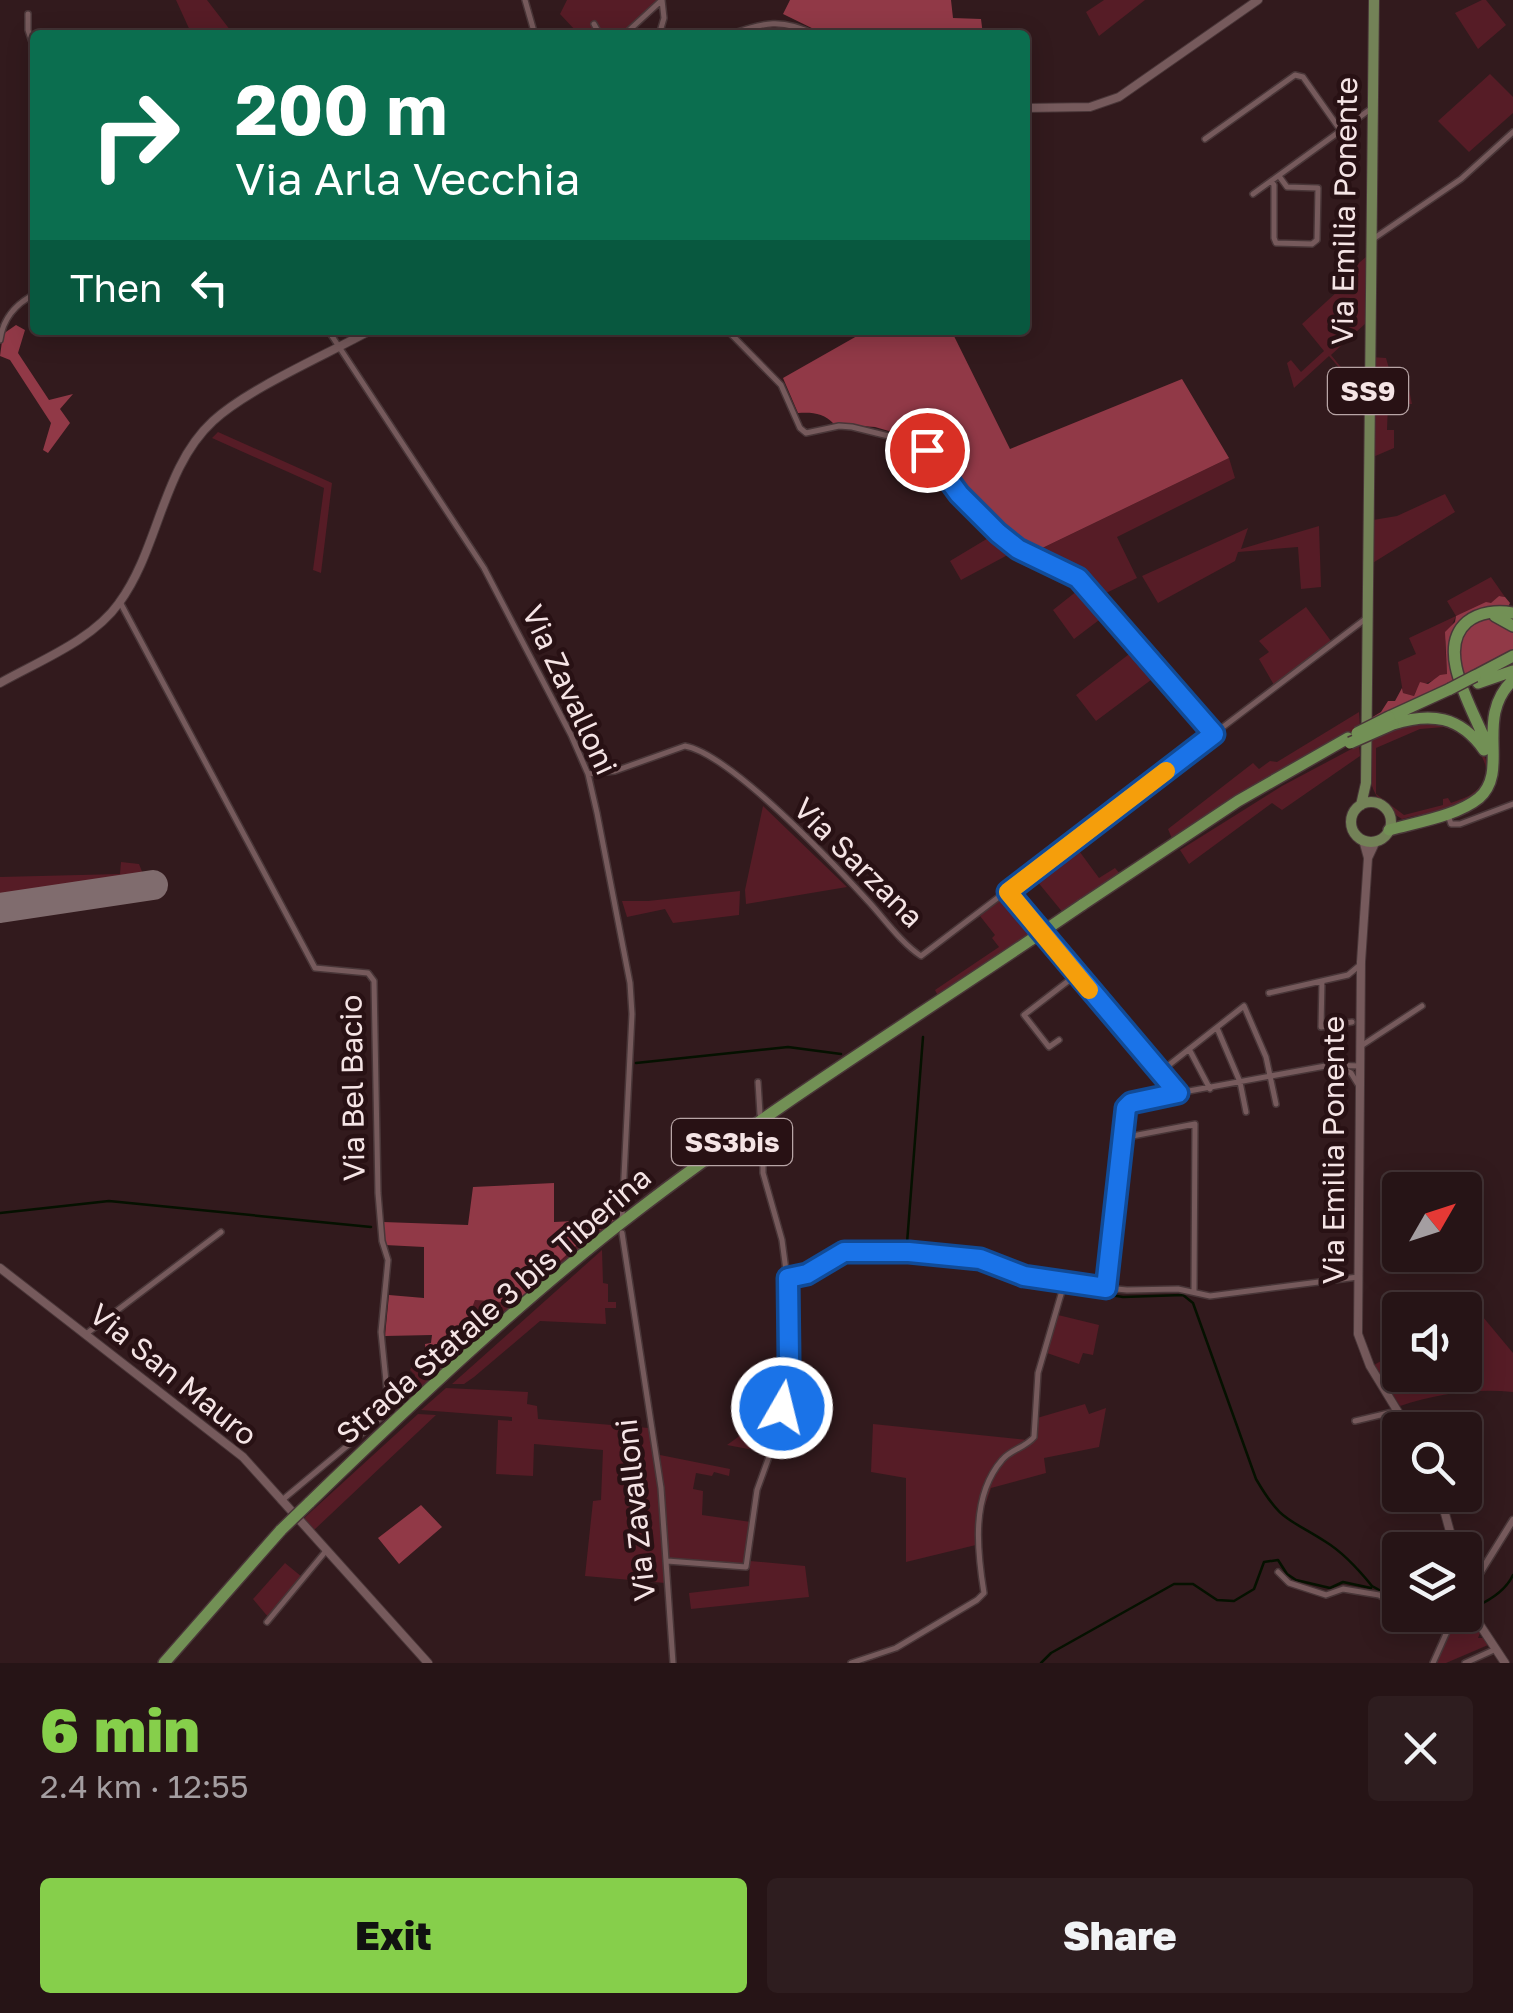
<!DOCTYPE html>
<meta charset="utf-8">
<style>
:root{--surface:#261416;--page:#2e1d1f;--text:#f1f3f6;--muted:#a49ea1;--line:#423335;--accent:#86cf4b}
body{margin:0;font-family:"Golos Text",sans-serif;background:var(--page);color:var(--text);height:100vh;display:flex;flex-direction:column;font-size:38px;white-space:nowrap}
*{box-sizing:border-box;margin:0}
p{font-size:32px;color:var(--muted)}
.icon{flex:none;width:55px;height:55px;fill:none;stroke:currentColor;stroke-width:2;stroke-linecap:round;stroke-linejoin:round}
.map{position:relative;height:1663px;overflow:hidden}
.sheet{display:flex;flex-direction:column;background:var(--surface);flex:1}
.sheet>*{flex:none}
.top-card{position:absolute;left:30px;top:30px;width:1000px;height:305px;border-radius:10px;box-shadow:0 5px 25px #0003,0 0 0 2px var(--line);background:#0b6e4f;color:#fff;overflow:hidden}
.needle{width:65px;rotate:51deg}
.tools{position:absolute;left:1382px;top:1172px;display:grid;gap:20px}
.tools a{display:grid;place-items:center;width:100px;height:100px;border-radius:10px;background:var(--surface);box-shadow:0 5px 25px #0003,0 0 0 2px var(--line);font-size:50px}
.pin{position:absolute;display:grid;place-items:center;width:85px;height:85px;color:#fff;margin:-42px;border:5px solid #fff;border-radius:50%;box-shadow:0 2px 10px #0007}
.me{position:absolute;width:110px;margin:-55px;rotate:8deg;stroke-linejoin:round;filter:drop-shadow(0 0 8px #0008)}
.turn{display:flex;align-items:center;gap:35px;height:210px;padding:0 40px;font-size:45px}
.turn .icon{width:130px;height:130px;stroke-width:2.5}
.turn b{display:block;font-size:70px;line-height:85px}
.then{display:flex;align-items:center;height:95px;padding:0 40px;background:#0003;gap:20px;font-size:38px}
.round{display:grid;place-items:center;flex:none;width:105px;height:105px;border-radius:10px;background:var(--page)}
.overview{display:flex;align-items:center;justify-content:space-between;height:170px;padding:0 40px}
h1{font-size:60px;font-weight:800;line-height:75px;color:var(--accent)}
.primary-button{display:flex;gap:20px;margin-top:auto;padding:20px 40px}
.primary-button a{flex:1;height:115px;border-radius:10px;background:var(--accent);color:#111;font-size:40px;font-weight:800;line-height:115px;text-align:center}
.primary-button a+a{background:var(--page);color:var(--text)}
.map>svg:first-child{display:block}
.green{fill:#561c26;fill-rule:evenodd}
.forest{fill:#913947}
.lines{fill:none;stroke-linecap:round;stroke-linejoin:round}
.stream{stroke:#051100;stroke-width:2.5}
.canal{stroke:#051100;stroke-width:5}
.runway{stroke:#806c6e;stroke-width:30}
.minor-tunnel{stroke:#4f383b;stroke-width:5;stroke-dasharray:5 2.5;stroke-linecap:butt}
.minor-casing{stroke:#493638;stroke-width:8}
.tertiary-casing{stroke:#493638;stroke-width:9}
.secondary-casing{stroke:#493638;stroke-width:10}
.primary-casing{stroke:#493638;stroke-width:12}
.trunk-casing{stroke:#493638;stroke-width:14}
.minor{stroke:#765a5c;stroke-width:5}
.tertiary{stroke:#765a5c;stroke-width:6}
.secondary{stroke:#765a5c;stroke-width:8}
.primary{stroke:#738257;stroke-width:10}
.trunk{stroke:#729055;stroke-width:11}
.trunk-bridge-casing{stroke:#493638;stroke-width:14;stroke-linecap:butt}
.trunk-bridge{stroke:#729055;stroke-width:11}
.route-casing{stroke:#114b97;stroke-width:25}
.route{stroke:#1a73e8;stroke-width:18}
.slow{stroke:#f59e0b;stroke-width:18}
.labels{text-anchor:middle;stroke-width:9;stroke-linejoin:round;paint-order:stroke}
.shield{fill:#281114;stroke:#b8a5a6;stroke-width:2.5}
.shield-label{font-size:28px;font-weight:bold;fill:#f5e4e5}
.street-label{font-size:30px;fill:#f5e4e5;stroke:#281114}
</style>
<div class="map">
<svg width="1513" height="1663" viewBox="0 0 1513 1663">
<rect width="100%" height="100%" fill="#321a1d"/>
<!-- green -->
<path class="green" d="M176 0H207L234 35H192Z
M567 0H657L621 35H595L592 31 575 30 560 14Z
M1104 0H1145L1099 36 1086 12Z
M1482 0H1486L1506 25 1478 49 1455 13Z
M1490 74 1513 97V113L1469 152 1438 121Z
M1366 257V323L1331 355 1345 372 1338 375 1342 371 1329 356 1294 388 1287 363 1291 360 1301 372 1324 351 1302 324 1338 291 1334 284Z
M1371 357 1386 358 1390 372 1405 371 1412 404H1388L1387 430H1394V448L1373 457Z
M218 432 332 483 321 573 313 570 324 488 212 438Z
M1229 458 1235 478 1117 537 1137 578 1100 596 1081 577 1034 552Z
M1445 494 1455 512 1371 564 1373 520 1397 516Z
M1319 526 1321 587 1301 589 1298 547 1238 552 1235 561 1158 603 1142 576 1248 528 1241 549Z
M995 534 1017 550 961 580 950 561Z
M1491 577 1505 597 1499 596 1491 604 1456 616 1445 641 1447 674C1435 682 1418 682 1414 696L1403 693 1398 662 1416 654 1409 638 1456 616 1447 601Z
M1082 587 1107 614 1074 639 1053 610Z
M1306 607 1331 641 1274 685 1259 659 1269 652 1259 641Z
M1137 648 1159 674 1096 721 1076 695Z
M1359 712 1360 727 1239 796 1229 799 1173 841 1168 829 1253 763 1259 769 1270 761 1277 762Z
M1425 718C1436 719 1446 720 1456 724 1481 737 1501 772 1476 794 1458 810 1425 813 1402 819 1366 797 1369 778 1369 740ZM1444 727C1469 734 1506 770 1473 793 1467 798 1458 800 1451 803L1448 798 1443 799V805L1404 815 1376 794V748L1420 729Z
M1359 745 1360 756 1282 810 1272 803 1189 864 1180 850 1282 786Z
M763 806 847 887 746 904 745 890Z
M1074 844 1099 878 1115 868 1121 875 1064 914 1032 875Z
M121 862 139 864 143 874 149 875 152 881 0 902V877L120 874Z
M740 891 739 915 673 923 665 909 627 917 622 901H648Z
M1007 895 1038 931 939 998 935 990 999 947 992 938 995 935 980 916Z
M616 1219 618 1222 583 1250 575 1253 410 1399 415 1375 410 1370 416 1360 428 1375C454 1355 464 1330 475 1300L515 1303 576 1246Z
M602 1250 603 1283 608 1284V1302H616V1308H605L606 1324 540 1321 474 1377 464 1384H452Z
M1473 1305 1513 1353V1392C1474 1388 1437 1394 1400 1406L1374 1365 1400 1350V1375H1465V1310Z
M1058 1315 1099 1325 1093 1355 1083 1353 1079 1364 1047 1353Z
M446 1388 528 1392 527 1404 537 1406 538 1419 649 1428 660 1504 665 1583 585 1576 593 1501 601 1500 603 1450 534 1444 533 1476 496 1474 498 1420 512 1421V1417L421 1410Z
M763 1401H782L770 1453 727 1445 745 1432 750 1407 762 1408Z
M1085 1404 1089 1414 1106 1408 1099 1447 1044 1458 1046 1473 991 1488 980 1520V1544L906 1562V1478L871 1472 873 1424 1027 1440 1031 1437 1037 1418Z
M418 1414 436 1415 313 1531 302 1520Z
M660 1455 730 1469 729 1476 714 1472 712 1476 696 1473 693 1489 703 1491 702 1515 751 1522 745 1567 669 1560Z
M750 1561 805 1566 809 1597 691 1609 689 1593 749 1586Z
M285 1563 302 1577 269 1618 253 1599Z
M1469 1622 1480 1633 1478 1638H1483L1488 1645 1446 1663H1437L1449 1631Z"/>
<!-- forest -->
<path class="forest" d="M790 0H951L953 18 981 19 983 35H826L783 14Z
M16 325 25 330 18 353 49 400 73 394 60 409 70 423 48 453 43 450 51 423 10 360 0 356 3 334Z
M853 330H951L1010 449 1182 379 1229 458 1034 552 1014 540 963 492 927 442 875 427 834 424C824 413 812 412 798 413L783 378 857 336Z
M1499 596 1505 597 1510 603 1507 609 1457 631V681L1371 723V718L1381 712 1388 701H1395L1402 688 1403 693 1414 696 1420 682 1428 684 1440 675 1447 674 1445 632 1455 622 1456 616 1486 602 1491 603Z
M1489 617 1513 630V651L1464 678C1454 651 1458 625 1489 617Z
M554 1183V1222L616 1219 576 1246 515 1303 475 1300 459 1344 428 1376 416 1360 426 1358 425 1344 431 1343 432 1335 385 1336 389 1295 424 1298V1247L385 1245 383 1222 468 1225 473 1187Z
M421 1505 442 1527 399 1564 378 1538Z"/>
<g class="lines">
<!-- stream -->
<path class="stream" d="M923 1037 906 1256 997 1270 1022 1281 1123 1297 1183 1295 1193 1303 1256 1479C1281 1522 1287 1517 1326 1542 1344 1553 1359 1570 1372 1586L1381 1591
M636 1063 788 1047 841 1054
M0 1213 109 1201 371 1227
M1477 1606C1492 1599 1506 1590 1513 1575
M1465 1612 1468 1610
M1443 1615H1458
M1041 1663 1051 1653 1174 1584H1193L1217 1600 1234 1601 1254 1589 1264 1562 1278 1560 1287 1574 1296 1580 1330 1588 1343 1582 1371 1588"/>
<!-- canal -->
<path class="canal" d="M1448 1619 1449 1616"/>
<!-- runway -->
<path class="runway" d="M0 908 153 885"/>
<!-- minor-tunnel -->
<path class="minor-tunnel" d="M761 1122 763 1142"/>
<!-- minor casing -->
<g class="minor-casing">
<path id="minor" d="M525 0 535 35
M28 14V30L35 51
M594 24 600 35
M624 35 662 0
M659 35 664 18 662 0
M729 35C764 22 782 18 816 35
M1205 139 1295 75 1303 77 1341 131
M1271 181 1274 185V238L1276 243 1312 244 1317 240 1318 188 1287 187 1279 176
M1253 194 1372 108
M1373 239 1461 179 1513 132
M328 330 484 568 571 735 588 774 597 813 630 983 632 1014 622 1217
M727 330 781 385 800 428 806 433 839 426 852 427 921 444 959 495 998 533 1018 549 1078 578 1215 734
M0 340C3 318 15 304 35 294
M120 602 315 968 368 973 374 981 378 1193 382 1241 388 1260 381 1332 389 1411 281 1501
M588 774 615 771 685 746C730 754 833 863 867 900 884 918 900 942 921 956L1364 620
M1448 815 1451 824H1460L1513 804
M1008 892 1178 1093 1331 1065 1359 1066
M1322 981 1321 1027 1352 1022
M1269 993 1348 975 1360 965
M1217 1028 1240 1082 1246 1112
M1059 1040 1049 1047 1024 1015 1076 975
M1361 1046 1422 1006
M1189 1049 1210 1089
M1339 1067 1351 1073 1359 1086
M1160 1072 1244 1006 1266 1057 1276 1104
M758 1082 760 1114
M1122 1138 1126 1108 1131 1103 1178 1093
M622 1233 661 1488 673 1663
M787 1278 807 1273 844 1252 944 1254 980 1259 1023 1276 1064 1284 1127 1290 1178 1289 1210 1296 1358 1277
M1106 1287 1122 1138 1195 1124 1194 1292
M86 1334 221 1232
M1355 1421 1397 1411
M667 1561 746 1567 757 1490 774 1443 789 1359 787 1278 782 1240 763 1173V1142
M1278 1572 1289 1583 1326 1595 1343 1589 1379 1595 1400 1609
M1421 1615 1450 1625
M267 1622 325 1552
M851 1663 896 1648 977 1600 984 1593C977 1550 971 1496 1002 1460 1011 1449 1025 1448 1034 1437L1038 1373 1064 1284
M1433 1663 1450 1625 1476 1619
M1465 1663 1496 1649"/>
</g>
<!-- tertiary casing -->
<g class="tertiary-casing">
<path id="tertiary" d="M1467 1594 1513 1520"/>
</g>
<!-- secondary casing -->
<g class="secondary-casing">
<path id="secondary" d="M1025 108 1090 107 1119 97 1258 0
M0 683C39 661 93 640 119 603 159 549 162 468 213 421 249 388 326 355 371 330
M1363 840 1368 858 1361 962 1358 1334 1370 1366 1409 1430
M1368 858 1376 841
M0 1268 243 1457 428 1663
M1440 1495 1455 1550
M1465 1587 1476 1619 1505 1663"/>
</g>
<!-- primary casing -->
<g class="primary-casing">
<path id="primary" d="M1351 822a20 20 0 1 1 40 0a20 20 0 1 1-40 0Z
M1361 805 1366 783 1374 0"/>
</g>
<!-- trunk casing -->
<g class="trunk-casing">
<path id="trunk" d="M1495 616 1513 626
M1475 676 1513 656
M1478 683 1513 671
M1389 717 1450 689
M1393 724C1431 712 1460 716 1484 750
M1488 748C1477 715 1433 651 1467 622 1479 612 1498 610 1513 613
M1389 830C1417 822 1457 816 1479 798 1511 770 1473 718 1513 680
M1082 905 1238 801 1348 738
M309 1503C413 1402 523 1298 638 1210 764 1113 900 1028 1032 939
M164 1663 281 1530"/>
</g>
<!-- minor -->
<use href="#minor" class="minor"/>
<!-- tertiary -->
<use href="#tertiary" class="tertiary"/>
<!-- secondary -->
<use href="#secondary" class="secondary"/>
<!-- primary -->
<use href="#primary" class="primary"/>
<!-- trunk -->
<use href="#trunk" class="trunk"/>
<!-- trunk-bridge casing -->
<g class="trunk-bridge-casing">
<path id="trunk-bridge" d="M1450 689 1475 676
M1357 733 1389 717
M1350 743 1393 724
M1032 939 1082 905
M281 1530 309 1503"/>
</g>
<!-- trunk-bridge -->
<use href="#trunk-bridge" class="trunk-bridge"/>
</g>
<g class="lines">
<!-- route casing -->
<g class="route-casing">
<path id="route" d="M782 1408 789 1359 788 1278 807 1274 844 1252H909L980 1259 1024 1276 1106 1288 1126 1108 1131 1103 1178 1093 1008 892 1214 734 1078 578 1018 549 998 533 959 494 927 450"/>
</g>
<!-- route -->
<use href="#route" class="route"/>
<!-- slow -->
<path class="slow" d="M1089 990 1008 892 1166 771"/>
</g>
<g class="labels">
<!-- shield labels -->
<g class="shield">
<rect x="1328" y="368" width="80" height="46" rx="8"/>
<rect x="672" y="1119" width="120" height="46" rx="8"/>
</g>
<g class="shield-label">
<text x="1368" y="401">SS9</text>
<text x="732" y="1152">SS3bis</text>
</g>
<!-- street labels -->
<g class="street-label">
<text transform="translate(1345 211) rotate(-89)" y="10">Via Emilia Ponente</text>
<text transform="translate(569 690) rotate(65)" y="10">Via Zavalloni</text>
<text transform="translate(858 863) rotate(45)" y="10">Via Sarzana</text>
<text transform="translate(353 1088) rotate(-91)" y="10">Via Bel Bacio</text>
<text transform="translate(1334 1150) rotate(-90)" y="10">Via Emilia Ponente</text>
<text transform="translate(494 1306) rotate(-41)" y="10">Strada Statale 3 bis Tiberina</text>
<text transform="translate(173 1375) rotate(39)" y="10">Via San Mauro</text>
<text transform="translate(636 1510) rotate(-96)" y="10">Via Zavalloni</text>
</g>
</g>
</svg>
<div class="tools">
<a><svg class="needle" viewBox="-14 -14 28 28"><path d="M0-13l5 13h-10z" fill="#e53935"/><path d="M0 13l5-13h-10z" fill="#a49ea1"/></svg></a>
<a><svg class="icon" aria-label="sound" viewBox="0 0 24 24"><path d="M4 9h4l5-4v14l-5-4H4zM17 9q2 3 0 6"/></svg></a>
<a><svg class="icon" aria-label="search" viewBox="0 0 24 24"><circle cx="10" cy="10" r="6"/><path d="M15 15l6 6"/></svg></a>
<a><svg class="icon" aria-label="layers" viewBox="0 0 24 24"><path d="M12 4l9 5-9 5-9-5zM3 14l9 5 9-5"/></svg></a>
</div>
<div class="pin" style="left:927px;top:450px;background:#d93025"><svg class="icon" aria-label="arrive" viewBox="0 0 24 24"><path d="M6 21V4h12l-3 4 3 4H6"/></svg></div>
<svg class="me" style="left:782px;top:1408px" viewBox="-20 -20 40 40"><circle r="17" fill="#1a73e8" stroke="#fff" stroke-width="3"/><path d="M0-11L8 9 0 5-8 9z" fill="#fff"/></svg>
<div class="top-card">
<div class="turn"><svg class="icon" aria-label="right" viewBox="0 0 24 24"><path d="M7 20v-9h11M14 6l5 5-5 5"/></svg><div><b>200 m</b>Via Arla Vecchia</div></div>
<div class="then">Then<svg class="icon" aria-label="left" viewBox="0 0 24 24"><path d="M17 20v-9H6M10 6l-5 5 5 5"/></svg></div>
</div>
</div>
<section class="sheet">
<div class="overview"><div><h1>6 min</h1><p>2.4 km · 12:55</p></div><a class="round"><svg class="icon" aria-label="close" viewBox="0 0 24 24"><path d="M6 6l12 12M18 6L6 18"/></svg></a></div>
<div class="primary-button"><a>Exit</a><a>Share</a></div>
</section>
